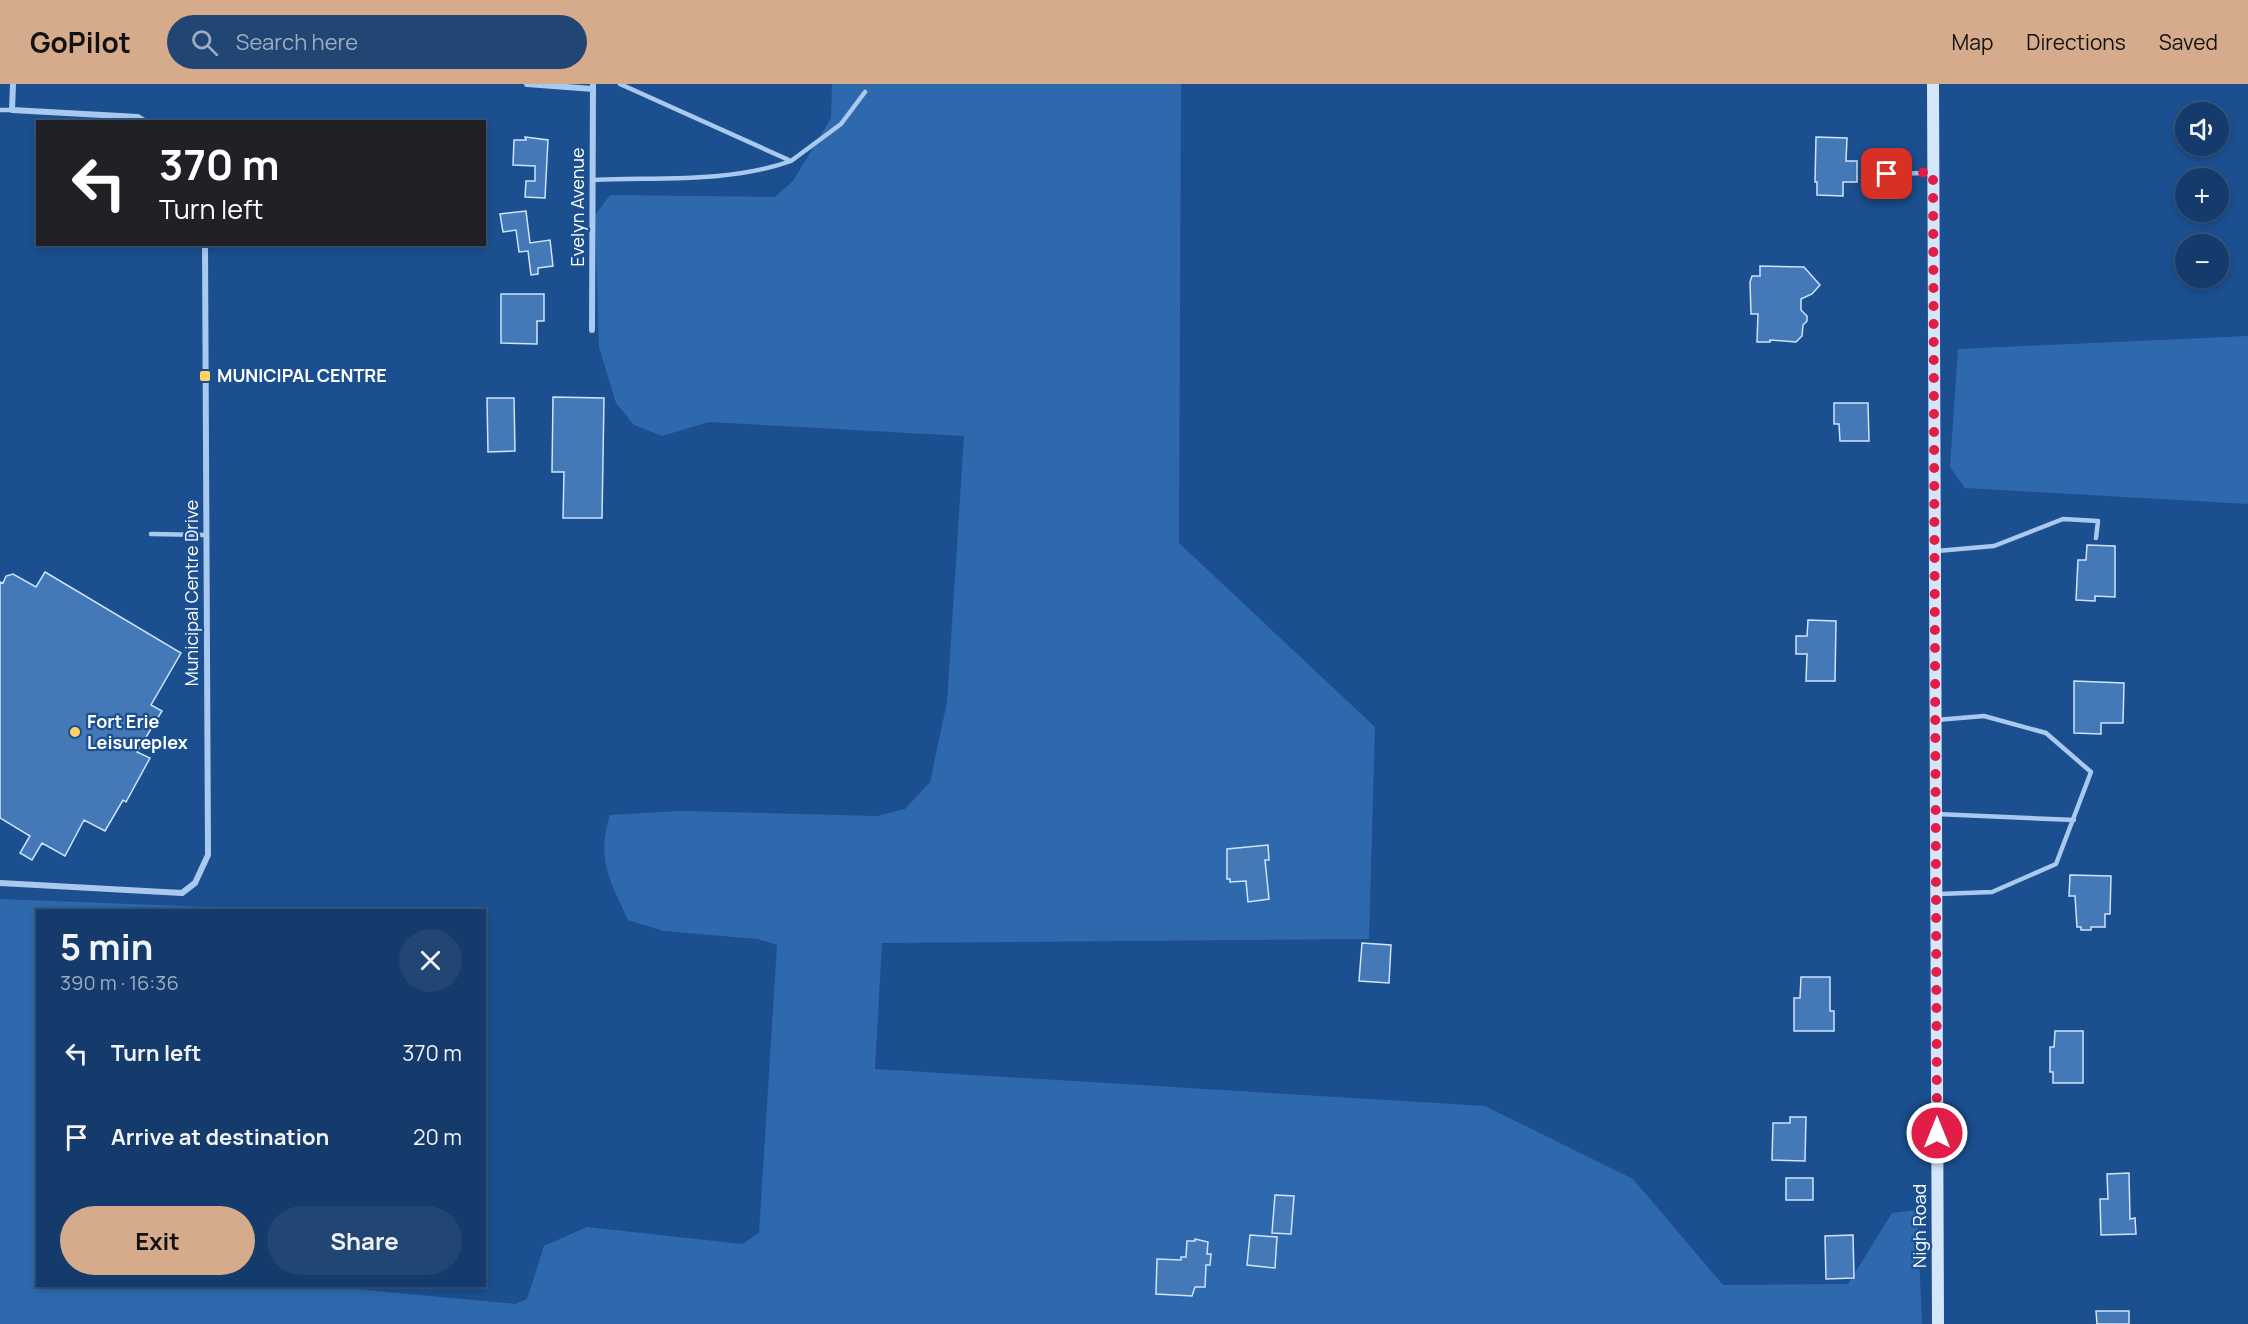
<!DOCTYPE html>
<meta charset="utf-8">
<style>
:root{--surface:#143b6b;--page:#214673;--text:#f1f3f6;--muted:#9dadc1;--line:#33557e;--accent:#d6ab8b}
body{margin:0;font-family:Manrope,sans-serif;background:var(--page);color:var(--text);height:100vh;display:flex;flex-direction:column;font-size:22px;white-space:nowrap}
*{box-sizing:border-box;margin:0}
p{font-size:20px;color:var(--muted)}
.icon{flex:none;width:33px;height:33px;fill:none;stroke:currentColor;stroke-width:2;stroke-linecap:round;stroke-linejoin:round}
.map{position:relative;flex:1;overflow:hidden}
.side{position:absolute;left:36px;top:825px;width:450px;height:378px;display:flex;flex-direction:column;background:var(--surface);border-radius:0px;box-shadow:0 3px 9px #0003,0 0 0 2px var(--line)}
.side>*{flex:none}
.hud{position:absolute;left:36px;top:36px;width:450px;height:126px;border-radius:0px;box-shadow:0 3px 9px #0003,0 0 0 2px var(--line);background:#202124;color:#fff;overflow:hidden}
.buttons{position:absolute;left:2175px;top:18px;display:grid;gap:12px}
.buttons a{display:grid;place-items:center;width:54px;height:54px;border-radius:50%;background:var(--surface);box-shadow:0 3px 9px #0003,0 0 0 2px var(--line);font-size:30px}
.pin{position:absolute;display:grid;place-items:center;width:51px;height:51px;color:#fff;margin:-26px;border-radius:12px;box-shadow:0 3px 9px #0006}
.me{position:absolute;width:66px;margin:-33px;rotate:0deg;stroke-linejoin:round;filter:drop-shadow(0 0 4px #0008)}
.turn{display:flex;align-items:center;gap:21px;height:126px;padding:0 24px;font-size:27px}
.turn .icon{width:78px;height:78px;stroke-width:2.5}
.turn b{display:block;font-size:42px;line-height:51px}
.round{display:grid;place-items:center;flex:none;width:63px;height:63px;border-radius:32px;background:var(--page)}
.headline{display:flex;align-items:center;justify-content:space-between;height:102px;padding:0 24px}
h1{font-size:36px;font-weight:700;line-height:45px}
.button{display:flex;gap:12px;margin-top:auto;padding:12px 24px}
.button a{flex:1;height:69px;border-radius:36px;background:var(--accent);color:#111;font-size:24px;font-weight:700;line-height:69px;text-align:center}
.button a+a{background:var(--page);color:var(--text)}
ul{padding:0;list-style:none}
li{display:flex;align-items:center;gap:18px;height:84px;padding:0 24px}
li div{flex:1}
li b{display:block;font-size:22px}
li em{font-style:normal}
header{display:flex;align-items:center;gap:36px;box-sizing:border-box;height:84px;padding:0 30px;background:var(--accent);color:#111}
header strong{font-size:28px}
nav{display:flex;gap:33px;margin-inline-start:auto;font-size:21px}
.search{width:420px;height:54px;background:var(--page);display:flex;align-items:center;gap:15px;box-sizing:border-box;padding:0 21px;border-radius:33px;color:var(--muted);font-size:22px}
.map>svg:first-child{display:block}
.green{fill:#2e69ad}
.building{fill:#4478b7;stroke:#cfe3fa;stroke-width:1.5}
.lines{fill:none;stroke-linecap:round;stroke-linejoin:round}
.lane{stroke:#a9c9ee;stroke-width:4.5}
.street{stroke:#a9c9ee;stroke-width:6}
.secondary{stroke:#d6e6fa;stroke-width:12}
.route{stroke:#e11d48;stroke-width:10;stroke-dasharray:0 18}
.poi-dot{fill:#ffd166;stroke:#1b4f8f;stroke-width:2}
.labels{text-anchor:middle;stroke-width:4.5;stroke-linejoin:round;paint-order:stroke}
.street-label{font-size:18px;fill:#fff;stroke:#1b4f8f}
.poi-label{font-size:18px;font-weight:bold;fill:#fff;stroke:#1b4f8f;text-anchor:start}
</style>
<header>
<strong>GoPilot</strong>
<div class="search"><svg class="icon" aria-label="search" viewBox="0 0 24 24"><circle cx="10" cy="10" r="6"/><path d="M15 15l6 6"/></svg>Search here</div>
<nav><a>Map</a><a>Directions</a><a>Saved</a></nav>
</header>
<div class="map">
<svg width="2248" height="1240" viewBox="0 0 2248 1240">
<rect width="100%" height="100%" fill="#1b4f8f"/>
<!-- green -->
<path class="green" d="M832 0H1181L1179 459 1375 643 1369 855 882 859 875 985 1485 1022 1633 1095 1723 1201 1848 1200 1892 1129 1917 1126 1922 1240H0V815L287 826H38V1202H356L357 1205 515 1220 527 1215 544 1162 587 1143 742 1160 759 1149 777 861 758 855 664 847 628 836C610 796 596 776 610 731L681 727 877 732 905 725 930 698 947 618 964 352 709 338 662 352 634 341 616 319 599 263 595 131 610 111 775 113 793 97 831 34Z
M2248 252V420L1965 404 1950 383 1958 265Z"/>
<!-- building -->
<path class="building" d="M525 53 548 56 545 114 525 113 526 97H535V82L513 81 514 56H526Z
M1816 53 1847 54 1846 77H1857V98H1843V112L1817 111V98H1815Z
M526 127 530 159 550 156 553 182 538 184V190L531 191 528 167 519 168 516 146 503 148 500 130Z
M1760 182 1804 183 1820 201 1812 210 1801 215V226L1807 232V237L1803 241 1802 252 1796 258 1770 256V258H1757L1758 230H1751L1750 198 1752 192H1760Z
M501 210H544V237H537V260L501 259Z
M553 313 604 314 602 434H563L564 388H552Z
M487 314H514L515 367 488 368Z
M1834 319H1868L1869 357H1840L1839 340H1834Z
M2087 461 2115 462V513L2095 512V517L2076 516 2078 476H2086Z
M45 488 181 569 151 621 162 627 137 668 150 674 126 718 123 716 105 747 84 736 65 772 42 759 32 776 20 769 30 752 0 734V498L3 499 6 492 13 490 36 503Z
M1808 536 1836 537 1835 597H1806L1807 570H1796V552H1807Z
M2074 597 2124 599 2123 639H2101V650L2074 649Z
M1268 761 1269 776H1265L1269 815 1248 818 1246 797 1230 798V795H1227V765Z
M2070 791 2111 792 2110 830H2105V843H2091V846H2081V843H2077L2075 812H2069Z
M1362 859 1391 861 1389 899 1359 897Z
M1801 893H1830V927H1834V947H1794V914H1800Z
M2055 947H2083V999H2053V988H2050V963H2054Z
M1790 1033H1806L1805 1077 1772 1076 1773 1039H1790Z
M2129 1089 2130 1135 2135 1134 2136 1150 2101 1151 2100 1115H2108L2107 1090Z
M1786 1094H1813V1116H1786Z
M1275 1111 1294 1112 1291 1150 1272 1149Z
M1250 1151 1277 1153 1275 1184 1247 1181Z
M1853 1151 1854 1194 1826 1195 1825 1152Z
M1195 1155 1208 1158 1207 1170H1211L1210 1181H1206L1205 1203H1195L1192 1212 1156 1210 1157 1175 1181 1176V1173H1186L1187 1157H1195Z
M2096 1227H2129V1240H2097Z"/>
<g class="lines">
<!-- lane -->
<path class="lane" d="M620 0 791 77 841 40 865 8
M0 26H12
M1865 90 1933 89
M593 96C658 93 729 99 791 77
M151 450 206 451
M1937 467 1994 462 2063 435 2098 437 2096 454
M1936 636 1984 632 2046 649 2091 688 2056 780 1992 808 1939 810
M1936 730 2074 736"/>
<!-- street -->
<path class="street" d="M13 0 12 26 138 33 146 38
M527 0 593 5
M592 246 593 0
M0 799 182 809 195 799 208 771 205 160"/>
<!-- secondary -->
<path class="secondary" d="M1933 0 1938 1240"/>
</g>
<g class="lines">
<!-- route -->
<path class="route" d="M1887 90 1933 88 1937 1049"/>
</g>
<!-- markers -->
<g class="poi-dot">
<rect x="199" y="286" width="12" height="12" rx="3"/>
<circle cx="75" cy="648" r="6"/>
</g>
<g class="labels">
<!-- street labels -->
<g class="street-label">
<text transform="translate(578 123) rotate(-90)" y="6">Evelyn Avenue</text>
<text transform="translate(192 509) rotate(-90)" y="6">Municipal Centre Drive</text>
<text transform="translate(1920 1142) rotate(-90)" y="6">Nigh Road</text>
</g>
<!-- poi labels -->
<g class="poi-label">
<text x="217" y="298">MUNICIPAL CENTRE</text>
<text x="87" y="644">Fort Erie<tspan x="87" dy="21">Leisureplex</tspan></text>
</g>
</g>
</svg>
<div class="buttons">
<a><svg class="icon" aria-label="sound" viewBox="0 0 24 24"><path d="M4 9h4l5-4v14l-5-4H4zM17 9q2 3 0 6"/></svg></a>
<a>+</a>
<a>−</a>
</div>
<div class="pin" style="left:1887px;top:90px;background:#d93025"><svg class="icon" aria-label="arrive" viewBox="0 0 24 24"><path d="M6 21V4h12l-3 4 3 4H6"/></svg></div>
<svg class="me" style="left:1937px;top:1049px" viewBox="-20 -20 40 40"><circle r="17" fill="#e11d48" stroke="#fff" stroke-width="3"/><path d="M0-11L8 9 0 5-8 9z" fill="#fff"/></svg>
<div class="hud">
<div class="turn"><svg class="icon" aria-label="left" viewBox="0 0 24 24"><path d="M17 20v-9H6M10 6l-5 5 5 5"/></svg><div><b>370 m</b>Turn left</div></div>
</div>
<section class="side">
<div class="headline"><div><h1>5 min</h1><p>390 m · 16:36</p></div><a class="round"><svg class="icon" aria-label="close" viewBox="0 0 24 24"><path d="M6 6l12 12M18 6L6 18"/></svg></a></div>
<ul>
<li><svg class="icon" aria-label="left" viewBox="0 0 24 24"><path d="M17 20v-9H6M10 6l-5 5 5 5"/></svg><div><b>Turn left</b></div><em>370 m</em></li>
<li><svg class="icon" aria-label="arrive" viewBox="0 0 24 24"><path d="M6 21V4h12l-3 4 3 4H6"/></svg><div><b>Arrive at destination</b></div><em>20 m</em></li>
</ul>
<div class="button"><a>Exit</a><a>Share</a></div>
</section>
</div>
